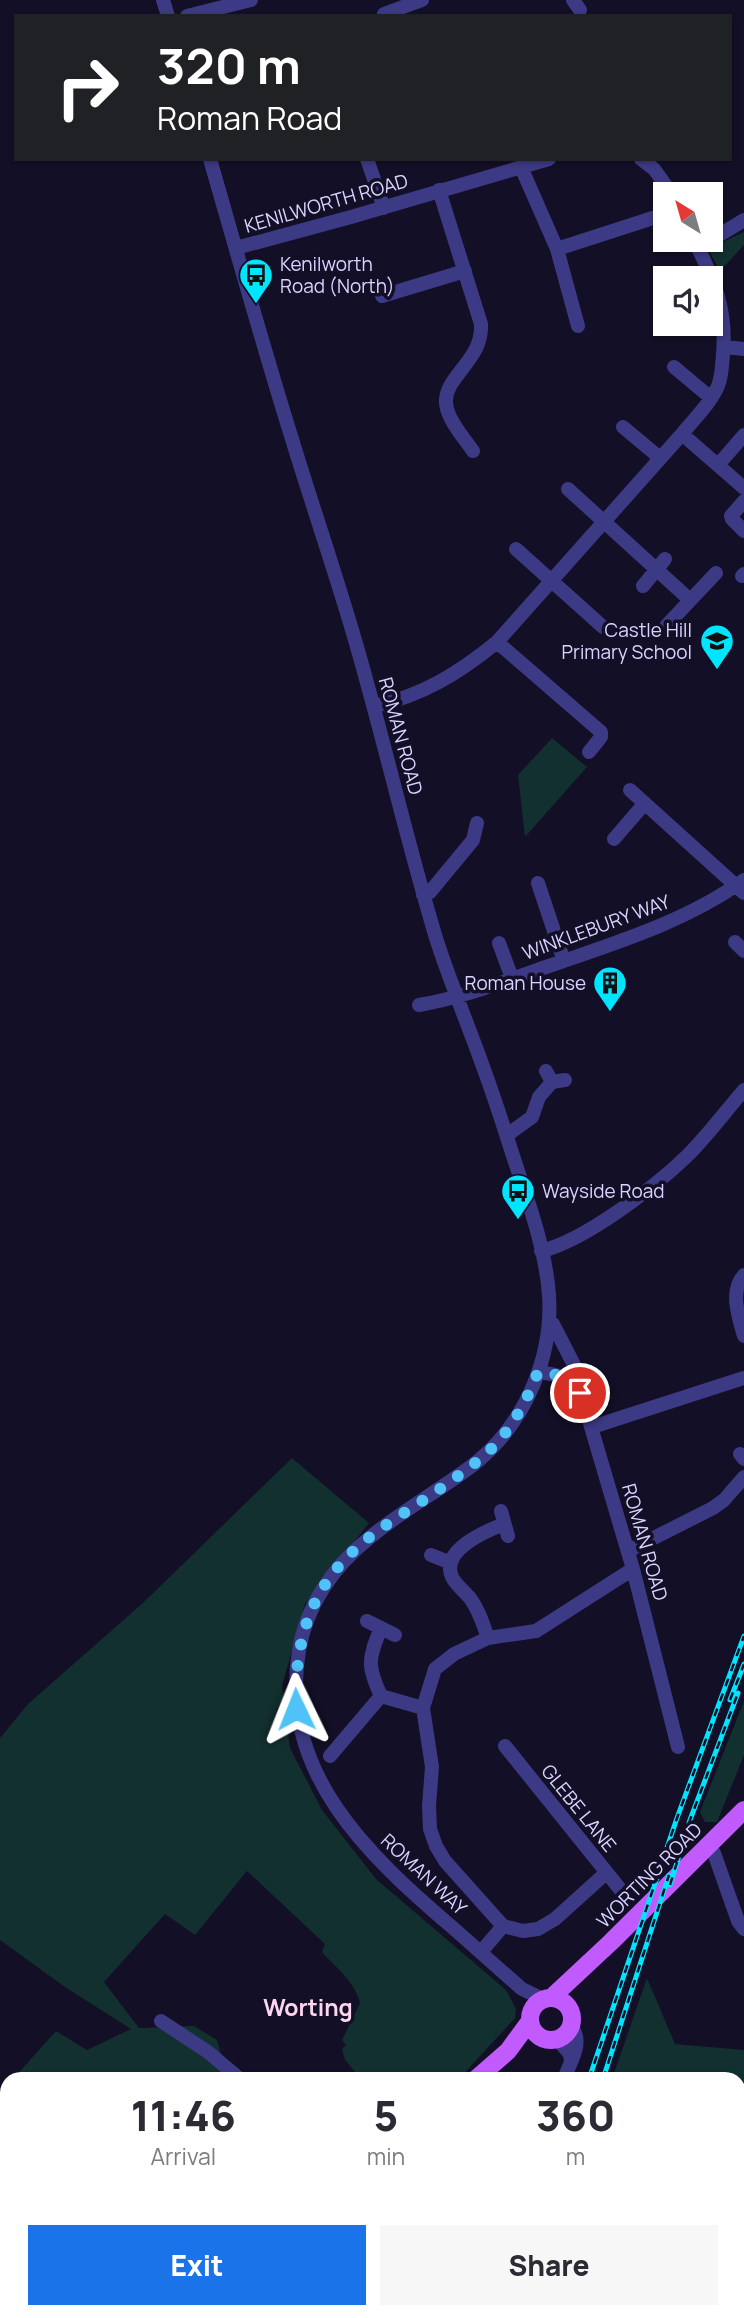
<!DOCTYPE html>
<style>
:root{--surface:#fff;--page:#f7f7f7;--text:#2b2b33;--muted:#7c7c81;--accent:#1a73e8}
body{margin:0;font-family:Manrope,sans-serif;background:var(--page);color:var(--text);height:100vh;display:flex;flex-direction:column;font-size:26px;white-space:nowrap}
*{box-sizing:border-box;margin:0}
p{font-size:23px;color:var(--muted)}
.icon{flex:none;width:38px;height:38px;fill:none;stroke:currentColor;stroke-width:2;stroke-linecap:round;stroke-linejoin:round}
.map{position:relative;flex:1;overflow:hidden}
.sheet{position:absolute;left:0px;top:2072px;width:746px;height:247px;display:flex;flex-direction:column;background:var(--surface);border-radius:21px 21px 0 0;box-shadow:0 2px 5px #0004}
.sheet>*{flex:none}
.guide{position:absolute;left:14px;top:14px;width:718px;height:147px;border-radius:0px;box-shadow:0 2px 5px #0004;background:#202124;color:#fff;overflow:hidden}
.needle{width:46px;rotate:323deg}
.buttons{position:absolute;left:653px;top:182px;display:grid;gap:14px}
.buttons a{display:grid;place-items:center;width:70px;height:70px;border-radius:0px;background:var(--surface);box-shadow:0 2px 5px #0004;font-size:35px}
.pin{position:absolute;display:grid;place-items:center;width:60px;height:60px;color:#fff;margin:-30px;border:4px solid #fff;border-radius:50%;box-shadow:0 2px 7px #0007}
.me{position:absolute;width:77px;margin:-38px;rotate:358deg;stroke-linejoin:round;filter:drop-shadow(0 0 5px #0008)}
.turn{display:flex;align-items:center;gap:24px;height:147px;padding:0 28px;font-size:32px}
.turn .icon{width:91px;height:91px;stroke-width:2.5}
.turn b{display:block;font-size:49px;line-height:60px}
.eta{display:flex;justify-content:space-evenly;align-items:center;height:119px;text-align:center}
.eta b{font-size:42px;font-weight:800;line-height:49px}
.primary-button{display:flex;gap:14px;margin-top:auto;padding:14px 28px}
.primary-button a{flex:1;height:80px;border-radius:0px;background:var(--accent);color:#fff;font-size:28px;font-weight:800;line-height:80px;text-align:center}
.primary-button a+a{background:var(--page);color:var(--text)}
.map>svg:first-child{display:block}
.green{fill:#12302f}
.lines{fill:none;stroke-linecap:round;stroke-linejoin:round}
.minor{stroke:#3d3a85;stroke-width:14}
.major{stroke:#c25bff;stroke-width:18}
.rail-casing{stroke:#00e5ff;stroke-width:5}
.rail{stroke:#130f26;stroke-width:2.5;stroke-dasharray:8;stroke-linecap:butt}
.route{stroke:#4fc3f7;stroke-width:12;stroke-dasharray:0 21.6}
.labels{text-anchor:middle;stroke-width:7;stroke-linejoin:round;paint-order:stroke}
.street-label{font-size:19px;fill:#d9d4ff;stroke:#130f26}
.poi-label{font-size:19px;fill:#d9d4ff;stroke:#130f26;text-anchor:start}
.quarter-label{font-size:23px;font-weight:bold;fill:#ffd6f0;stroke:#130f26}
</style>
<div class="map">
<svg width="744" height="2318" viewBox="0 0 744 2318">
<rect width="100%" height="100%" fill="#130f26"/>
<!-- green -->
<path class="green" d="M744 232V245L720 271 708 249Z
M552 738 587 767 525 837 518 775Z
M292 1458 369 1523 305 1604 282 1686 290 1748 322 1810 376 1879 506 1990 516 2009 515 2018 459 2079H361L345 2060 342 2049 346 2045 342 2040 360 2003C354 1980 337 1969 322 1952L325 1944 247 1871 195 1935 165 1914 104 1982 139 2028 194 2026 217 2040 221 2054 240 2079H13L56 2031 87 2050 131 2029 65 1987 0 1940V1738L28 1704 144 1602Z
M744 1701V1755L717 1822H705L700 1812Z
M647 1978 675 2044 744 2050V2141H739L738 2079H612Z
M7 2085V2286L0 2279V2093Z
M36 2312H210L204 2318H43Z
M552 2312H614L621 2318H550Z"/>
<g class="lines">
<!-- minor -->
<path class="minor" d="M163 0 168 16
M573 0 580 10
M384 14 422 0
M187 16 251 0
M210 159C237 253 263 346 292 439 313 508 337 577 357 647 385 744 407 842 436 938 451 985 470 1029 486 1075 498 1108 508 1141 519 1174 532 1212 546 1254 549 1295 553 1356 526 1421 478 1461 443 1489 402 1510 368 1539 333 1567 306 1606 299 1651 278 1772 369 1856 452 1927 476 1948 499 1969 522 1989L543 1999
M367 159 384 208
M641 159 654 169 672 194
M521 167 557 249 578 326
M439 190 481 324C483 361 444 376 446 403 447 419 464 438 473 451
M236 248 351 217 549 159
M698 248 744 220
M557 249 659 216
M382 296 465 271
M724 347 744 349
M674 367 711 398
M623 427 660 458
M682 434 744 488
M718 465 744 435
M568 489 689 599
M744 501 731 516 732 519 744 531
M516 549 603 627
M742 576 744 574
M643 586 665 559
M666 626 716 573
M497 642 601 732V737L589 752
M374 706C422 696 459 673 497 642L682 434C694 419 710 404 718 386 722 376 722 365 723 354 727 309 714 279 694 240
M630 790 744 893
M614 839 645 803
M538 883 564 961
M423 895 430 892 473 840 477 823
M735 942 744 951
M499 943 512 978
M419 1005C465 997 508 980 552 965 618 942 687 921 744 880
M546 1071 552 1082 565 1080
M507 1135 532 1117 539 1097 552 1082
M541 1251C584 1241 655 1187 687 1156 707 1136 725 1112 744 1090
M744 1275C729 1291 739 1318 744 1336
M549 1321 553 1324 575 1367 577 1385
M539 1372C556 1375 573 1376 581 1393L633 1569 678 1747
M592 1427 744 1378
M740 1454 744 1459
M501 1511 508 1536
M628 1551 713 1508 724 1500 744 1477
M431 1555 451 1563
M367 1621 395 1635
M381 1628C368 1659 367 1666 381 1696L423 1708
M488 1638C483 1624 479 1610 470 1598 465 1592 455 1584 452 1577 440 1550 486 1531 504 1524
M505 1746 624 1894
M330 1756 381 1696
M714 1853 738 1921 744 1929
M606 1873 555 1919 538 1929 523 1931 503 1926 445 1861 436 1846 430 1829 429 1806 432 1767 423 1708 435 1669 454 1654 488 1638 536 1631 633 1569
M481 1952 503 1926
M161 2021 208 2052 240 2079
M557 2039 570 2054 571 2061
M564 2079C571 2060 584 2043 571 2025
M738 2233 744 2231
M738 2282 744 2286
M421 2318 424 2312
M561 2318 564 2312
M638 2318 643 2312"/>
<!-- major -->
<path class="major" d="M551 1998 611 1942 744 1810
M530 2019a21 21 0 1 1 42 0a21 21 0 1 1-42 0Z
M476 2079 508 2051 530 2021
M213 2318 218 2312"/>
<!-- rail casing -->
<g class="rail-casing">
<path id="rail" d="M730 1700 744 1664
M670 1885 690 1820 738 1693
M589 2079 677 1818 744 1636
M603 2079 669 1875
M515 2318 517 2312
M527 2318 529 2312"/>
</g>
<!-- rail -->
<use href="#rail" class="rail"/>
</g>
<g class="lines">
<!-- route -->
<path class="route" d="M296 1709C294 1637 312 1581 371 1536 392 1520 415 1506 437 1491 460 1474 484 1459 502 1437 518 1417 529 1395 538 1372 556 1375 573 1375 580 1393"/>
</g>
<!-- icons -->
<defs>
<g id="bus-pin" transform="scale(1.75)"><path d="M0 17L-7.5 6A9.5 9.5 0 1 1 7.5 6Z" fill="#00e5ff" stroke="#130f26"/><path d="M-5-6H5V4H4V6H2V4H-2V6H-4V4H-5ZM-3.5-4V0h7V-4ZM-3.5 1.2v1.5H-2V1.2ZM2 1.2v1.5H3.5V1.2Z" fill="#111"/></g>
<g id="school-pin" transform="scale(1.75)"><path d="M0 17L-7.5 6A9.5 9.5 0 1 1 7.5 6Z" fill="#00e5ff" stroke="#130f26"/><path d="M0-5L7-2L0 1L-7-2ZM-4 1L0 2.5L4 1V4Q0 6-4 4Z" fill="#111"/></g>
<g id="building-pin" transform="scale(1.75)"><path d="M0 17L-7.5 6A9.5 9.5 0 1 1 7.5 6Z" fill="#00e5ff" stroke="#130f26"/><path d="M-4-6H4V6H1V3H-1V6H-4ZM-2.5-4.3h1.7v1.8h-1.7ZM.8-4.3h1.7v1.8H.8ZM-2.5-1h1.7V.8h-1.7ZM.8-1h1.7V.8H.8Z" fill="#111"/></g>
</defs>
<g fill-rule="evenodd">
<use href="#bus-pin" x="256" y="275"/>
<use href="#school-pin" x="717" y="641"/>
<use href="#building-pin" x="610" y="983"/>
<use href="#bus-pin" x="518" y="1191"/>
</g>
<g class="labels">
<!-- street labels -->
<g class="street-label">
<text transform="translate(326 203) rotate(-16)" y="7">KENILWORTH ROAD</text>
<text transform="translate(401 736) rotate(75)" y="7">ROMAN ROAD</text>
<text transform="translate(596 927) rotate(-20)" y="7">WINKLEBURY WAY</text>
<text transform="translate(645 1542) rotate(74)" y="7">ROMAN ROAD</text>
<text transform="translate(579 1808) rotate(51)" y="7">GLEBE LANE</text>
<text transform="translate(424 1874) rotate(43)" y="7">ROMAN WAY</text>
<text transform="translate(649 1875) rotate(-45)" y="7">WORTING ROAD</text>
</g>
<!-- poi labels -->
<g class="poi-label">
<text x="280" y="271">Kenilworth<tspan x="280" dy="22">Road (North)</tspan></text>
<text x="692" y="637" text-anchor="end">Castle Hill<tspan x="692" dy="22">Primary School</tspan></text>
<text x="586" y="990" text-anchor="end">Roman House</text>
<text x="542" y="1198">Wayside Road</text>
</g>
<!-- quarter labels -->
<g class="quarter-label">
<text x="308" y="2016">Worting</text>
</g>
</g>
</svg>
<div class="buttons">
<a><svg class="needle" viewBox="-14 -14 28 28"><path d="M0-13l5 13h-10z" fill="#e53935"/><path d="M0 13l5-13h-10z" fill="#7c7c81"/></svg></a>
<a><svg class="icon" aria-label="sound" viewBox="0 0 24 24"><path d="M4 9h4l5-4v14l-5-4H4zM17 9q2 3 0 6"/></svg></a>
</div>
<div class="pin" style="left:580px;top:1393px;background:#d93025"><svg class="icon" aria-label="arrive" viewBox="0 0 24 24"><path d="M6 21V4h12l-3 4 3 4H6"/></svg></div>
<svg class="me" style="left:296px;top:1709px" viewBox="-20 -20 40 40"><path d="M0-17L14 15 0 8-14 15z" fill="#4fc3f7" stroke="#fff" stroke-width="4"/></svg>
<div class="guide">
<div class="turn"><svg class="icon" aria-label="right" viewBox="0 0 24 24"><path d="M7 20v-9h11M14 6l5 5-5 5"/></svg><div><b>320 m</b>Roman Road</div></div>
</div>
<section class="sheet">
<div class="eta">
<div><b>11:46</b><p>Arrival</p></div>
<div><b>5</b><p>min</p></div>
<div><b>360</b><p>m</p></div>
</div>
<div class="primary-button"><a>Exit</a><a>Share</a></div>
</section>
</div>
